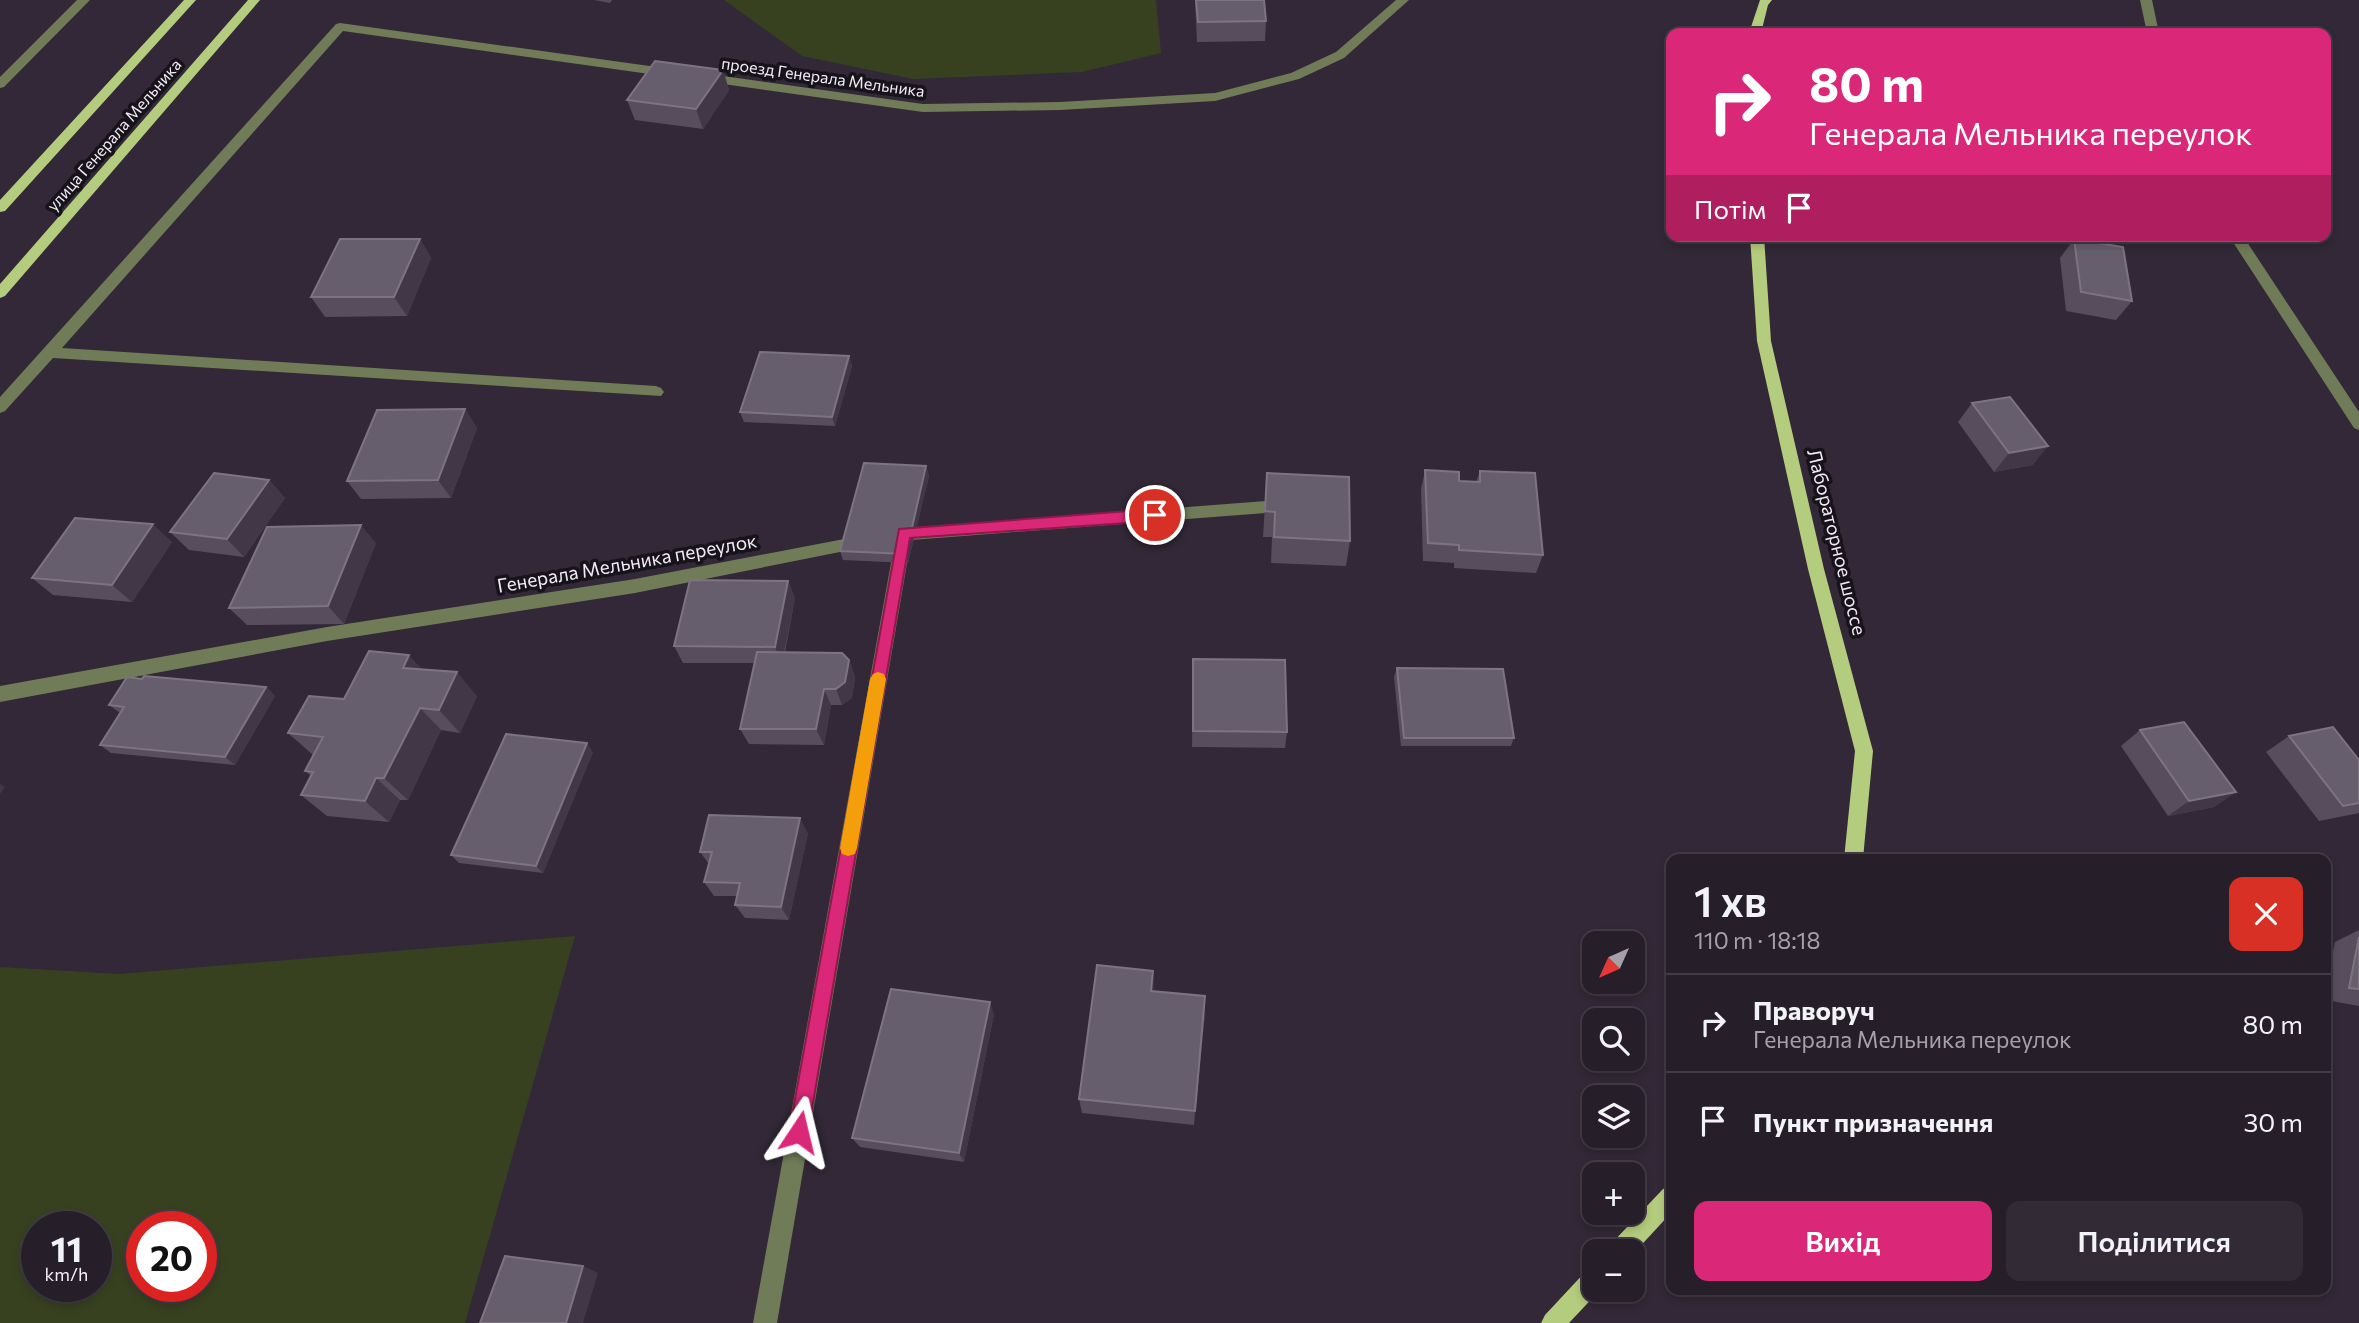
<!DOCTYPE html>
<html lang="uk">
<meta charset="utf-8">
<style>
:root{--surface:#261e29;--page:#322b35;--text:#f1f3f6;--muted:#a4a2a8;--line:#423c46;--accent:#db2777}
body{margin:0;font-family:Commissioner,sans-serif;background:var(--page);color:var(--text);height:100vh;display:flex;flex-direction:column;font-size:26px;white-space:nowrap}
*{box-sizing:border-box;margin:0}
p{font-size:23px;color:var(--muted)}
.icon{flex:none;width:38px;height:38px;fill:none;stroke:currentColor;stroke-width:2;stroke-linecap:round;stroke-linejoin:round}
.map{position:relative;flex:1;overflow:hidden}
.side{position:absolute;left:1666px;top:854px;width:665px;height:441px;display:flex;flex-direction:column;background:var(--surface);border-radius:14px;box-shadow:0 4px 10px #0003,0 0 0 2px var(--line)}
.side>*{flex:none}
.top-card{position:absolute;left:1666px;top:28px;width:665px;height:214px;border-radius:14px;box-shadow:0 4px 10px #0003,0 0 0 2px var(--line);background:#db2777;color:#fff;overflow:hidden}
.needle{width:46px;rotate:225deg}
.fabs{position:absolute;left:1582px;top:931px;display:grid;gap:14px}
.fabs a{display:grid;place-items:center;width:63px;height:63px;border-radius:14px;background:var(--surface);box-shadow:0 4px 10px #0003,0 0 0 2px var(--line);font-size:35px}
.speed{position:absolute;left:21px;top:1211px;display:flex;gap:14px;font-size:35px;font-weight:700;text-align:center}
.speed>*{display:grid;place-content:center;width:91px;height:91px;border-radius:50%;background:var(--surface);box-shadow:0 4px 10px #0003,0 0 0 2px var(--line);line-height:1}
.speed small{font-size:18px;font-weight:400}
.speed .limit{border:10px solid #d22;background:#fff;color:#111}
.pin{position:absolute;display:grid;place-items:center;width:60px;height:60px;color:#fff;margin:-30px;border:4px solid #fff;border-radius:50%;box-shadow:0 2px 7px #0007}
.me{position:absolute;width:77px;margin:-38px;rotate:10deg;stroke-linejoin:round;filter:drop-shadow(0 0 5px #0008)}
.turn{display:flex;align-items:center;gap:24px;height:147px;padding:0 28px;font-size:32px}
.turn .icon{width:91px;height:91px;stroke-width:2.5}
.turn b{display:block;font-size:49px;line-height:60px}
.then{display:flex;align-items:center;height:66px;padding:0 28px;background:#0003;gap:14px;font-size:26px}
.round{display:grid;place-items:center;flex:none;width:74px;height:74px;border-radius:14px;background:var(--page)}
.headline{display:flex;align-items:center;justify-content:space-between;height:119px;padding:0 28px}
h1{font-size:42px;font-weight:600;line-height:52px}
.button{display:flex;gap:14px;margin-top:auto;padding:14px 28px}
.button a{flex:1;height:80px;border-radius:14px;background:var(--accent);color:#fff;font-size:28px;font-weight:600;line-height:80px;text-align:center}
.button a+a{background:var(--page);color:var(--text)}
ul{padding:0;list-style:none}
li{display:flex;align-items:center;gap:21px;height:98px;padding:0 28px;border-top:2px solid var(--line)}
li div{flex:1}
li b{display:block;font-size:26px}
li em{font-style:normal}
.map>svg:first-child{display:block}
.green{fill:#374120;fill-rule:evenodd}
.lines{fill:none;stroke-linecap:round;stroke-linejoin:round}
.minor{fill:#707c57;fill-rule:evenodd}
.major{fill:#b4cc7d;fill-rule:evenodd}
.wall{fill:#574d5c}
.shaded-wall{fill:#413747}
.building{fill:#675e6d;stroke:#7d7482;stroke-width:2}
.route{fill:#db2777;stroke:#8e194d;stroke-width:2}
.slow{fill:#f59e0b}
.labels{text-anchor:middle;stroke-width:7;stroke-linejoin:round;paint-order:stroke}
.far-street-label{font-size:16px;fill:#f2ebf5;stroke:#17131a}
.street-label{font-size:19px;fill:#f2ebf5;stroke:#17131a}
</style>
<div class="map">
<svg width="2359" height="1323" viewBox="0 0 2359 1323">
<rect width="100%" height="100%" fill="#322837"/>
<!-- green -->
<path class="green" d="M724 0H1156L1161 53 1082 72 913 79 802 56Z
M575 936 465 1323H0V967L119 974ZM37 1227H96V1286H37ZM142 1227H201V1286H142Z"/>
<g class="lines">
<!-- minor -->
<path class="minor" d="M77 0H90L4 87 0 88V77Z
M1396 0H1409L1344 58 1299 79 1215 101 1060 110 923 112 702 81 696 77 702 73 923 104 1060 102 1215 93 1291 73 1336 52Z
M2140 0H2152L2159 33H2147Z
M340 23 671 69 677 73 671 77 343 31 62 348 656 386 661 388 664 392 661 396 53 358 5 411 0 413V397L336 24Z
M2229 236H2243L2359 412V430L2354 428Z
M1266 501 1274 507 1266 513 911 540 777 1323H753L895 541 886 540 884 535 886 530Z
M865 535 871 536 873 541 871 546 865 547 635 593 327 641 0 702V686L327 627 635 579Z"/>
<!-- major -->
<path class="major" d="M184 0H196L5 211 0 212V200Z
M248 0H260L5 296 0 298V284Z
M1760 0H1772L1768 5 1761 33H1749Z
M1750 236H1764L1771 341 1824 569 1873 751 1863 859H1844L1855 751 1808 569 1757 341Z
M1671 1186V1213L1633 1254V1251H1609L1612 1243 1663 1189Z
M1594 1268V1290H1600L1569 1323H1541L1545 1315 1586 1271Z"/>
</g>
<!-- wall -->
<path class="wall" d="M594 0H612L610 3Z
M1195 0H1264L1266 21 1265 41 1197 42Z
M723 70 729 90 703 129 635 120 627 100Z
M420 239 431 258 407 316 325 317 311 297Z
M2074 239 2132 301 2116 320 2066 311 2060 258Z
M849 356 852 366 835 426 744 422 740 412Z
M1972 403 2033 465 1994 472 1958 422Z
M465 409 477 428 451 498 361 499 347 481Z
M926 466 929 476 908 563 843 560 840 551Z
M1425 470 1459 481 1476 482 1480 471 1543 555 1536 573 1454 568V563L1423 561 1421 489Z
M1267 473 1350 541 1346 566 1271 563 1272 537H1263Z
M269 480 285 498 244 557 189 550 170 532Z
M172 542 132 602 53 595 32 578Z
M376 543 344 624 247 625 229 608Z
M788 581 795 598 785 653 849 660 855 677 852 698 842 705H831L824 745 749 744 740 729 755 663H683L674 646Z
M1193 659 1287 732 1285 748 1192 747Z
M1397 668 1514 738 1511 746H1401L1394 677Z
M422 669 477 696 460 733 441 730 408 800H400L389 822 327 816 301 795 311 776 305 771 313 755 288 733 344 699Z
M142 679 266 687 275 696 235 765 111 753 100 745 120 713 109 705Z
M2140 730 2236 792 2214 807 2168 816 2121 746Z
M2289 736 2359 760V813L2319 821 2266 752Z
M593 752 543 873 459 863 451 855Z
M808 833 789 920 745 918 735 905 737 896H714L704 882 709 864 700 852Z
M2179 854 2216 859H2171Z
M2359 930V1006L2326 1000V985L2335 942Z
M1153 991 1205 1013 1194 1125 1082 1113 1079 1099Z
M994 1014 964 1162 860 1147 852 1138Z"/>
<!-- shaded-wall -->
<path class="shaded-wall" d="M723 70 729 90 703 129 696 109Z
M420 239 431 258 407 316 394 297Z
M849 356 852 366 835 426 832 417Z
M465 409 477 428 451 498 438 480Z
M2048 446 2033 465 1994 472 2009 453Z
M926 466 929 476 908 563 906 554Z
M269 480 285 498 244 557 227 539Z
M153 524 172 542 132 602 112 585Z
M361 525 376 543 344 624 328 606Z
M788 581 795 598 782 664 775 647Z
M409 655 431 679 403 668Z
M849 660 855 677 852 698 842 705 836 689Z
M457 672 477 696 460 733 439 710Z
M266 687 275 696 235 765 225 757Z
M824 689 831 705 824 745 816 729Z
M420 708 441 730 408 800 384 778Z
M587 743 593 752 543 873 536 866Z
M376 778 400 800 389 822 365 801Z
M0 784 5 787 0 794Z
M2236 792 2214 807 2168 816 2189 801Z
M800 818 808 833 789 920 781 907Z
M1153 971 1154 988 1152 1008 1151 991Z
M1205 996V1013L1194 1125 1195 1111Z
M990 1002 994 1014 964 1162 959 1153Z
M583 1266 598 1273 583 1323H566Z"/>
<!-- building -->
<path class="building" d="M1196 0H1264L1266 21 1198 22Z
M655 61 723 70 696 109 627 100Z
M340 239H420L394 297H311Z
M2074 239 2123 247 2132 301 2081 292Z
M760 352 849 356 832 417 740 412Z
M2010 397 2048 446 2009 453 1972 403Z
M465 409 438 480 347 481 377 410Z
M864 463 926 466 906 554 840 551Z
M1425 470 1459 472V481L1480 482V471L1535 473 1543 555 1459 550V545L1428 543Z
M214 473 269 480 227 539 170 532Z
M1267 473 1349 477 1350 541 1274 537 1275 512 1265 511Z
M75 518 153 524 112 585 32 578Z
M361 525 328 606 229 608 267 527Z
M690 580 788 581 775 647 674 646Z
M369 651 409 655 403 668 457 672 439 710 420 708 384 778H376L365 801 301 795 313 772 305 771 323 737 288 733 309 696 344 699Z
M757 652 842 653 849 660 845 682 836 689H824L816 729H740Z
M1193 659 1285 660 1287 732 1193 731Z
M1397 668 1503 669 1514 738H1404Z
M144 676 266 687 225 757 100 745 124 707 109 705 127 677 142 679Z
M2184 722 2236 792 2189 801 2140 730Z
M2333 727 2359 760V803L2343 806 2289 736Z
M506 734 587 743 536 866 451 855Z
M709 815 800 818 781 907 735 905 740 883 704 882 712 852H700Z
M2179 854 2216 859H2178Z
M2359 937V989L2349 988Z
M1097 965 1153 971 1151 991 1205 996 1195 1111 1079 1099Z
M891 989 990 1002 959 1153 852 1138Z
M505 1256 583 1266 566 1323H480Z"/>
<!-- route -->
<path class="route" d="M1155 509 1162 515 1155 521 910 538 808 1132 805 1139 799 1142 792 1139 789 1132 899 529Z"/>
<!-- slow -->
<path class="slow" d="M878 672 884 674 886 679 857 848 855 854 848 856 842 854 840 848 870 679 873 674Z"/>
<g class="labels">
<!-- far-street labels -->
<g class="far-street-label">
<text transform="translate(823 77) rotate(8)" y="6">проезд Генерала Мельника</text>
<text transform="translate(114 135) rotate(-49)" y="6">улица Генерала Мельника</text>
</g>
<!-- street labels -->
<g class="street-label">
<text transform="translate(1837 542) rotate(76)" y="7">Лабораторное шоссе</text>
<text transform="translate(627 563) rotate(-10)" y="7">Генерала Мельника переулок</text>
</g>
</g>
</svg>
<div class="fabs">
<a><svg class="needle" viewBox="-14 -14 28 28"><path d="M0-13l5 13h-10z" fill="#e53935"/><path d="M0 13l5-13h-10z" fill="#a4a2a8"/></svg></a>
<a><svg class="icon" aria-label="search" viewBox="0 0 24 24"><circle cx="10" cy="10" r="6"/><path d="M15 15l6 6"/></svg></a>
<a><svg class="icon" aria-label="layers" viewBox="0 0 24 24"><path d="M12 4l9 5-9 5-9-5zM3 14l9 5 9-5"/></svg></a>
<a>+</a>
<a>−</a>
</div>
<div class="speed"><div>11<small>km/h</small></div><div class="limit">20</div></div>
<div class="pin" style="left:1155px;top:515px;background:#d93025"><svg class="icon" aria-label="arrive" viewBox="0 0 24 24"><path d="M6 21V4h12l-3 4 3 4H6"/></svg></div>
<svg class="me" style="left:799px;top:1132px" viewBox="-20 -20 40 40"><path d="M0-17L14 15 0 8-14 15z" fill="#db2777" stroke="#fff" stroke-width="4"/></svg>
<div class="top-card">
<div class="turn"><svg class="icon" aria-label="right" viewBox="0 0 24 24"><path d="M7 20v-9h11M14 6l5 5-5 5"/></svg><div><b>80 m</b>Генерала Мельника переулок</div></div>
<div class="then">Потім<svg class="icon" aria-label="arrive" viewBox="0 0 24 24"><path d="M6 21V4h12l-3 4 3 4H6"/></svg></div>
</div>
<section class="side">
<div class="headline"><div><h1>1 хв</h1><p>110 m · 18:18</p></div><a class="round" style="background:#d93025;color:#fff"><svg class="icon" aria-label="close" viewBox="0 0 24 24"><path d="M6 6l12 12M18 6L6 18"/></svg></a></div>
<ul>
<li><svg class="icon" aria-label="right" viewBox="0 0 24 24"><path d="M7 20v-9h11M14 6l5 5-5 5"/></svg><div><b>Праворуч</b><p>Генерала Мельника переулок</p></div><em>80 m</em></li>
<li><svg class="icon" aria-label="arrive" viewBox="0 0 24 24"><path d="M6 21V4h12l-3 4 3 4H6"/></svg><div><b>Пункт призначення</b></div><em>30 m</em></li>
</ul>
<div class="button"><a>Вихід</a><a>Поділитися</a></div>
</section>
</div>
